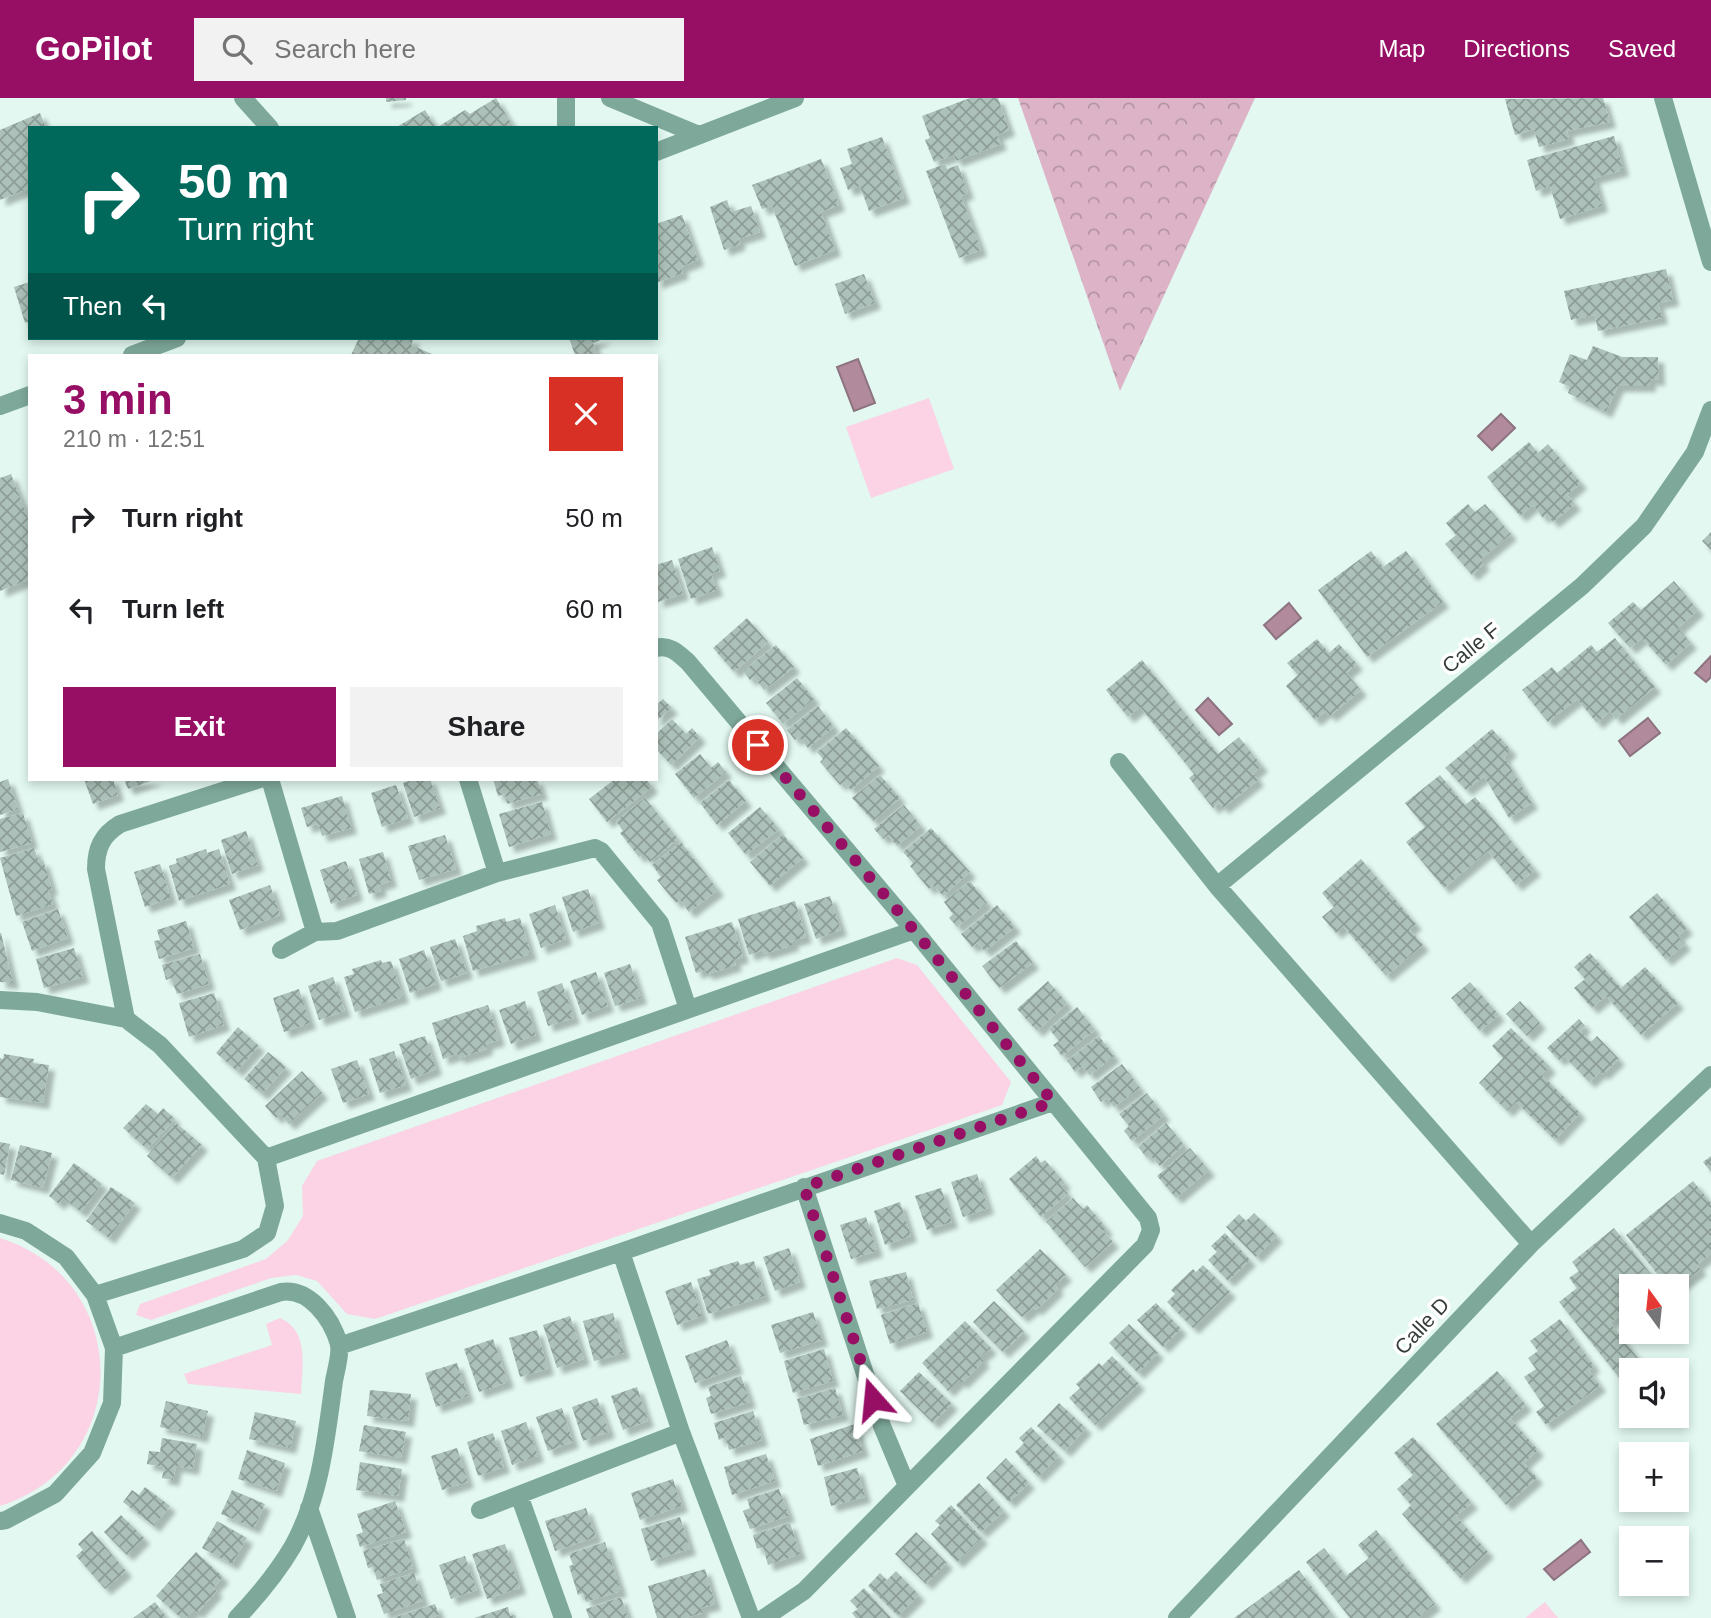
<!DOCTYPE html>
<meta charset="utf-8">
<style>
:root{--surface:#fff;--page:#f2f2f2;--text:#202124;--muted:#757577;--accent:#970f65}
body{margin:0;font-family:Arial,sans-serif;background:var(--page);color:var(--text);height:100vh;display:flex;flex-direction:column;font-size:26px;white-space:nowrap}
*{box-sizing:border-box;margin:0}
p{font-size:23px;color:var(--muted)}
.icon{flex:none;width:38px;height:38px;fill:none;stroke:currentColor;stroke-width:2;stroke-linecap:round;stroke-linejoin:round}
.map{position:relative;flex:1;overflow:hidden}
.drawer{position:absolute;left:28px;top:256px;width:630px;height:427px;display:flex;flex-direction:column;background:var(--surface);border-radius:0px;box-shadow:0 4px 10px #0003}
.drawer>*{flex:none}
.guide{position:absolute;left:28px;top:28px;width:630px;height:214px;border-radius:0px;box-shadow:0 4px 10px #0003;background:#00695c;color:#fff;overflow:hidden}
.needle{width:46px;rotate:345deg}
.fabs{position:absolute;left:1619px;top:1176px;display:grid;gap:14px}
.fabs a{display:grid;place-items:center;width:70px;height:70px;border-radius:0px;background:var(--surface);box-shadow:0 4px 10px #0003;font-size:35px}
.pin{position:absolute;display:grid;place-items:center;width:60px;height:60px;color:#fff;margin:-30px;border:4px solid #fff;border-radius:50%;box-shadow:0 2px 7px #0007}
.me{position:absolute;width:77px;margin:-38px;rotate:342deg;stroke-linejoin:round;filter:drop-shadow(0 0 5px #0008)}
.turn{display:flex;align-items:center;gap:24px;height:147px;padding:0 35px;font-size:32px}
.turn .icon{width:91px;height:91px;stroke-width:2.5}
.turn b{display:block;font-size:49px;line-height:60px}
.then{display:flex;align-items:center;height:66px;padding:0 35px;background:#0003;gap:14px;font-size:26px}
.round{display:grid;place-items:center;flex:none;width:74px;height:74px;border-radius:0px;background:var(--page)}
.head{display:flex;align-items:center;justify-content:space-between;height:119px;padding:0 35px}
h1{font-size:42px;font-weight:600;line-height:52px;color:var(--accent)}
.primary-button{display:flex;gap:14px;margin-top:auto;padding:14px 35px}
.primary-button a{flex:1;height:80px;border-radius:0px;background:var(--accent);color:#fff;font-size:28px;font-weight:600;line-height:80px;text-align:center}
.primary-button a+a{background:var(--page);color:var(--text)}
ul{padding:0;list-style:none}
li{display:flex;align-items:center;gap:21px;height:91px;padding:0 35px}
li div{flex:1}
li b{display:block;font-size:26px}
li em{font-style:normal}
header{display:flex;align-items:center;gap:42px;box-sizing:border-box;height:98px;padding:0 35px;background:var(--accent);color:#fff}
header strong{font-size:33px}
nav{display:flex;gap:38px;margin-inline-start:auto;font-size:24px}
.search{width:490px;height:63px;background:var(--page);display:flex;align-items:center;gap:18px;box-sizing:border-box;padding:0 24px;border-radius:0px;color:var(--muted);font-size:26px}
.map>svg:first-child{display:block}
.green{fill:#fbd3e5}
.forest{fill:url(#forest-crowns)}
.water{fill:#b18a9c;stroke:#8c737f;stroke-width:2}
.building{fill:url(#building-cross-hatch);filter:url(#shadow)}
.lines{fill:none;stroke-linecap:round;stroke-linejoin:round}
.street{stroke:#7ea99a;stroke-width:18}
.route{stroke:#970f65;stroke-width:12;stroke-dasharray:0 21.6}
.labels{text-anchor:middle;stroke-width:7;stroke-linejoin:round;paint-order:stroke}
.street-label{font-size:21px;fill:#353d3a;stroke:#fff}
</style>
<header>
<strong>GoPilot</strong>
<div class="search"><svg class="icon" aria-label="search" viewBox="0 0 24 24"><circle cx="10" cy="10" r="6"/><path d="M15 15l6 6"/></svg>Search here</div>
<nav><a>Map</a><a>Directions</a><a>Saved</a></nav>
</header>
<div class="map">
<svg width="1711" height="1520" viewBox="0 0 1711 1520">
<defs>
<pattern id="forest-crowns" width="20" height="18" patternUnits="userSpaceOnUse" patternTransform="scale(1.75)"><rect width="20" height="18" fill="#ddb4c7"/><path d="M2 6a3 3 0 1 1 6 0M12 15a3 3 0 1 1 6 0" fill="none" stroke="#b494a3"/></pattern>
<pattern id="building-cross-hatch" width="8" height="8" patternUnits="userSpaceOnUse" patternTransform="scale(1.75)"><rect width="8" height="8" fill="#acc1b9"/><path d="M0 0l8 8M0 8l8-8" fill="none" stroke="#8d9e97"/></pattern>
<filter id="shadow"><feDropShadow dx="6" dy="6" stdDeviation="2" flood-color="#0004"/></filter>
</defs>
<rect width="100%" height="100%" fill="#e2f8f0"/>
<!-- green -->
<path class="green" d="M929 300 954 371 871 400 846 329Z
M897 860 917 867 1011 984 1002 1007 375 1221 347 1216 317 1183 296 1177 271 1180 151 1222 136 1217 140 1206 266 1161 288 1142 303 1118 302 1088 317 1063Z
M0 1140C134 1182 134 1366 0 1408Z
M280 1220C310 1233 302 1270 301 1296L188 1286 184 1276 272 1247 266 1226Z
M1545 1504 1558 1520H1525Z"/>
<!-- forest -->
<path class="forest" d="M1018 0H1255L1120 293Z"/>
<!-- water -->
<path class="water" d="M858 261 875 305 854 313 837 269Z
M1501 316 1515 330 1492 352 1478 338Z
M1289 505 1301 520 1276 541 1264 527Z
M1711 558V579L1706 584 1695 575Z
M1208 600 1232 626 1219 637 1196 612Z
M1648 620 1660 635 1630 658 1619 643Z
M1581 1442 1590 1454 1554 1482 1544 1471Z"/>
<!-- building -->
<path class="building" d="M386 0H406V2L386 4Z
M496 0 514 30H395L425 12 436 30 465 12 470 16Z
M970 0H998L1009 32 997 37 1001 46 956 63 954 57 934 64 925 42 930 40 922 18Z
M1603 0 1610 24 1567 33 1569 41 1539 49 1534 31 1515 37 1505 1Z
M40 15 46 30H30V90L0 102V32Z
M1614 38 1623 72 1594 80 1602 108 1560 121 1550 88 1536 93 1527 62Z
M882 39 904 100 869 113 860 88 848 92 840 70 852 66 847 51Z
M821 61 839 107 821 114 835 152 795 168 772 108 762 111 752 87Z
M945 66 947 71 958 67 968 95 961 98 981 152 959 160 926 73Z
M727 102 731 114 751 108 760 134 738 141 740 146 724 152 710 109Z
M682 117 698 162 681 169 683 175 656 185V126Z
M1666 171 1673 202 1658 205 1662 220 1598 233 1595 217 1571 222 1564 193Z
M864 176 875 205 845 216 835 186Z
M30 184V223L25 225 14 189Z
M359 240H414L411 247 434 257H351Z
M569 240H606L593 245 597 257H575Z
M1593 248 1622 259H1658L1659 282 1650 281V288H1618L1606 314 1568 295 1570 289 1559 284 1570 256 1587 262Z
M1529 344 1538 355 1548 346 1581 385 1567 397 1575 406 1553 424 1546 416 1543 420 1533 407 1520 418 1487 379Z
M11 376 30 426V481L0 493V380Z
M1468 406 1475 414 1485 406 1511 436 1480 462 1484 466 1472 477 1445 446 1456 437 1446 425Z
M1711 434V452L1702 443Z
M712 449 720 473 711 476 717 492 691 501 678 461Z
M1371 453 1383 469 1406 453 1443 504 1367 559 1318 492Z
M672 462 683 496 658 504 656 467Z
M1674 483 1698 512 1678 530 1691 545 1666 567 1642 540 1630 550 1608 525 1633 504 1641 512Z
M747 520 768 544 734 574 713 550Z
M1615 540 1655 589 1616 621 1610 613 1597 625 1577 601 1548 624 1522 592 1552 569 1557 575 1591 547 1597 554Z
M1317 541 1329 555 1339 546 1357 566 1346 575 1361 592 1330 618 1326 613 1315 622 1286 588 1298 577 1287 565Z
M776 547 794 569 764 592 754 579 750 582 743 573Z
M1142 562 1218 656 1239 639 1262 668 1253 675 1258 682 1223 710 1219 705 1213 710 1189 680 1194 676 1140 609 1128 619 1106 592Z
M797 580 814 601 783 626 766 605Z
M663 601 672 610 656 623V607Z
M818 608 834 629 808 650 799 639 795 642 787 632Z
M672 621 686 636 692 630 700 639 671 667 656 651V636Z
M846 630 879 668 851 692 844 684 840 687 820 664 823 661 817 654Z
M1492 631 1511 652 1504 659 1532 705 1509 720 1484 678 1466 692 1445 670Z
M700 656 711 670 718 664 726 674 694 700 675 676Z
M880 677 900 700 873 723 852 700Z
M1440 677 1465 707 1475 699 1535 772 1516 787 1488 753 1444 790 1406 744 1425 729 1405 705Z
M8 681 18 711 0 717V684Z
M84 681H113L118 697 93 706Z
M124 681H157L128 691Z
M415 681H430L440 710 414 719 403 685Z
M493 681H537L542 696 507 706 505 696 498 698Z
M615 681H646L652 689 607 724 589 701Z
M729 682 746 703 717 727 700 705Z
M396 687 408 720 382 729 371 695Z
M342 698 351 730 322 738 318 726 307 729 301 710Z
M645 700 678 741 650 764 643 756 639 759 620 735 623 733 616 723Z
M542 704 551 736 509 749 499 716Z
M904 707 921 728 897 748 888 737 883 741 874 731Z
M760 709 779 731 746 757 728 735Z
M23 715 32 745 0 754V721Z
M931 730 970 774 943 798 933 787 929 791 910 768 913 765 903 754Z
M246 733 258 767 232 776 221 742Z
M783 736 803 760 770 788 750 764Z
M445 737 456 771 419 782 408 748Z
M681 744 718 792 689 814 680 802 676 805 657 782 661 779 652 767Z
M34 750 39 764 43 762 52 791 48 792 53 806 16 818 0 760Z
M206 751 207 755 219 751 230 786 179 803 169 768 177 765 176 761Z
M383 754 391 783 379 787 381 793 369 796 359 761Z
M1361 761 1416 826 1409 831 1423 847 1386 878 1343 828 1336 835 1322 819 1334 809 1322 795Z
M346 763 357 797 331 806 320 772Z
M160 766 171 800 145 809 134 774Z
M970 783 987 805 957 829 949 820 953 816 944 804Z
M270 787 280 817 240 832 229 802Z
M588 791 599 825 573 834 562 799Z
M1657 795 1687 830 1678 838 1685 846 1666 862 1629 819Z
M830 798 841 832 816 841 804 806Z
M795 803 806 839 792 843 793 847 764 856 763 852 749 857 738 821Z
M555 807 566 841 541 850 529 816Z
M997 807 1015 829 985 853 977 845 972 849 961 836Z
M58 811 68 840 32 853 22 824Z
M505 820 506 824 520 820 531 856 473 873 463 838 477 833 476 828Z
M186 823 194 850 159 861 154 843 160 842 157 832Z
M732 824 743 859 734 862 736 867 721 872 707 876 705 872 696 875 685 839Z
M0 835H1L13 885 0 884Z
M455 841 467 875 441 883 430 849Z
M1016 843 1033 865 999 890 982 868Z
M74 850 83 879 44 890 36 861Z
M424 852 436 886 410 895 399 861Z
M1590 855 1621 890 1645 869 1678 905 1641 937 1606 898 1592 910 1574 890 1585 881 1574 869Z
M200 856 209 886 177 896 171 880 166 882 162 867Z
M381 862 382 865 391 863 403 899 355 914 344 879 354 876 352 871Z
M630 866 641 900 615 908 604 875Z
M596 874 608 908 582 917 570 883Z
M333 879 345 913 319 922 308 888Z
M1048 883 1067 905 1037 933 1017 911Z
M1470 884 1499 917 1480 933 1451 900Z
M562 885 574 920 548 928 537 894Z
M299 891 310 925 284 934 273 900Z
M214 895 224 927 189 939 179 905Z
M525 903 536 937 511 946 499 912Z
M1520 903 1540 925 1527 938 1506 916Z
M488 907 499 942 486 946 487 951 459 960 457 956 443 961 432 925Z
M1077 909 1095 932 1062 958 1053 947 1059 943 1049 931Z
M1579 921 1585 928 1580 933 1591 944 1597 938 1619 961 1603 976 1600 974 1589 984 1564 958 1559 962 1547 950Z
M238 929 259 948 237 973 216 955Z
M1511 930 1550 969 1542 977 1580 1015 1555 1042 1516 1004 1507 1013 1479 985 1503 960 1492 948Z
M425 938 436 971 411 981 399 946Z
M1099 938 1114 958 1090 977 1082 968 1075 974 1067 963Z
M394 953 406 987 380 995 369 961Z
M268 954 286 969 262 996 244 981Z
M4 956 34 961 33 965 49 967 43 1005 0 999V960L3 961Z
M357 962 369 996 343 1005 331 971Z
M1122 966 1140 990 1114 1009 1107 1000 1101 1004 1091 989Z
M302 973 322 995 289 1026 280 1016 276 1020 265 1008Z
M1147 995 1164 1017 1132 1043 1124 1033 1129 1028 1119 1016Z
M146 1006 158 1016 163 1010 175 1021 147 1051 123 1030Z
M176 1025 202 1047 172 1080 147 1058Z
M1166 1025 1184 1047 1160 1068 1150 1057 1147 1060 1138 1049Z
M0 1044 10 1046 4 1077 0 1076Z
M20 1047 52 1055 43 1090 11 1082Z
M1190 1050 1209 1072 1176 1100 1157 1078Z
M1036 1058 1041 1065 1045 1062 1065 1085 1061 1088 1068 1096 1041 1119 1009 1081Z
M1711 1058V1074L1703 1064Z
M74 1065 102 1086 81 1114 63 1100 59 1106 49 1098Z
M977 1076 988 1110 963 1119 951 1084Z
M1693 1083 1711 1105V1155L1697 1167 1701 1171 1676 1191V1188H1667L1626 1137Z
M111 1089 135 1105 109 1140 86 1123Z
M941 1090 952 1124 927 1132 915 1098Z
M1073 1100 1083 1111 1087 1107 1107 1131 1103 1133 1113 1144 1085 1169 1046 1124Z
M900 1104 911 1138 885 1147 874 1113Z
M1254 1115 1277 1138 1256 1159 1226 1129 1239 1116 1246 1123Z
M866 1119 877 1153 851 1161 840 1127Z
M1614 1130 1659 1186 1631 1188V1209L1610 1225 1646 1270 1643 1272H1631V1282L1625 1287 1559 1204 1577 1190 1569 1180 1579 1173 1572 1164Z
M1225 1135 1250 1162 1228 1183 1208 1162 1217 1154 1211 1148Z
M789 1150 800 1184 775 1193 763 1159Z
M1040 1151 1066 1177 1055 1187 1058 1191 1036 1212 1034 1209 1022 1219 996 1192Z
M738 1163 740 1167 754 1163 765 1198 708 1216 697 1181 711 1177 709 1172Z
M1203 1167 1230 1194 1193 1230 1167 1204 1175 1196 1171 1192 1193 1171 1196 1174Z
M906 1174 913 1202 877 1211 869 1183Z
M691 1184 702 1218 677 1227 665 1193Z
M994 1203 1024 1234 1003 1254 973 1224Z
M918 1205 927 1234 890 1246 881 1217Z
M1156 1205 1181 1231 1163 1249 1137 1222Z
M813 1214 822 1242 780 1255 771 1227Z
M613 1215 624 1255 594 1263 583 1223Z
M570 1218 584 1261 557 1270 543 1227Z
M1560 1221 1594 1268 1589 1272 1600 1288 1546 1327 1536 1314 1544 1308 1524 1279 1536 1271 1528 1260 1538 1253 1530 1243Z
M965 1223 991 1250 980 1259 984 1263 962 1285 959 1282 948 1293 922 1265Z
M1129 1226 1158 1255 1138 1275 1109 1245Z
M537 1232 548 1271 520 1279 509 1240Z
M493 1241 508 1284 479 1294 464 1251Z
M727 1242 737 1270 695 1285 685 1258Z
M824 1251 833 1283 793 1295 784 1263Z
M1112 1258 1139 1286 1095 1327 1069 1300 1080 1290 1076 1286 1099 1265 1102 1268Z
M457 1265 468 1298 436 1309 425 1275Z
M1497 1273 1526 1307 1510 1320 1538 1352 1524 1365 1537 1380 1506 1407 1436 1326Z
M919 1274 952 1306 933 1325 900 1293Z
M741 1278 750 1304 711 1316 706 1300 711 1298 708 1289Z
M637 1289 648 1323 623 1332 611 1298Z
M835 1290 843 1317 804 1327 797 1301Z
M370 1292 411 1296 408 1323 367 1318Z
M597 1300 609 1334 583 1343 572 1309Z
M166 1303 208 1313 202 1339 160 1329Z
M1059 1305 1086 1330 1065 1353 1037 1328Z
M562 1310 573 1344 548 1353 536 1319Z
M753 1313 762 1342 729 1352 726 1339 719 1342 714 1325Z
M255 1314 296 1323 290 1350 249 1341Z
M526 1324 538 1358 512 1367 501 1333Z
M855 1326 863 1353 818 1368 810 1341Z
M364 1327 406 1334 401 1360 359 1353Z
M1031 1329 1059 1358 1038 1379 1015 1354 1024 1345 1019 1340Z
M493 1335 504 1369 478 1378 467 1344Z
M1413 1339 1472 1405 1456 1418 1488 1454 1460 1480 1402 1416 1411 1407 1397 1391 1413 1377 1394 1355Z
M162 1340 197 1346 193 1371 176 1368 173 1382 162 1380 164 1369 147 1366 149 1353 160 1354Z
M457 1350 468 1384 442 1392 431 1358Z
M247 1352 285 1365 276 1393 238 1381Z
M766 1356 775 1383 732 1397 724 1369Z
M1006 1360 1029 1385 1009 1404 986 1380Z
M360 1364 402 1371 398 1398 356 1392Z
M857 1370 865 1399 831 1408 824 1379Z
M673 1381 682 1408 640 1422 631 1395Z
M979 1385 1004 1413 981 1434 956 1407Z
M145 1389 170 1408 154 1428 123 1404 132 1392 139 1397Z
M779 1391 789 1418 750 1431 743 1413 750 1410 747 1401Z
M232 1392 265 1406 254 1430 221 1416Z
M395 1403 406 1434 360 1449 356 1437 363 1434 357 1416Z
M951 1407 982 1440 957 1464 931 1436 940 1427 935 1423Z
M586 1410 596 1439 555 1453 545 1423Z
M121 1417 144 1440 127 1457 104 1434Z
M680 1419 690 1451 651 1463 641 1431Z
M217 1423 247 1440 232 1466 202 1450Z
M790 1425 800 1456 768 1467 763 1449 757 1451 753 1437Z
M1376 1432 1435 1506 1418 1520H1350L1306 1464 1324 1450 1346 1478 1369 1460 1358 1447Z
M92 1433 126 1473 105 1491 76 1458 83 1452 78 1446Z
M916 1434 947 1465 926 1486 895 1456Z
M404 1441 413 1470 377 1482 373 1469 368 1470 363 1453Z
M605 1444 621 1493 586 1504 583 1495 578 1497 569 1468 573 1467 569 1456Z
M505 1446 520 1490 487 1501 472 1456Z
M196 1454 223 1479 213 1490 217 1493 197 1515 194 1512 186 1520H181L156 1498Z
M465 1458 477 1492 451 1501 439 1467Z
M705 1471 715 1506 701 1510 703 1515 685 1520H657L648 1488Z
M1299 1472 1335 1520H1234Z
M896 1473 919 1497 898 1518 868 1488 880 1475 887 1482Z
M414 1475 423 1503 384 1516 377 1497 383 1495 380 1486Z
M864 1490 891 1520H856L852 1515 858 1511 850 1503Z
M621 1499 628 1520H589L586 1511Z
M155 1504 167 1520H133Z
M435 1506 439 1517 430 1520H393Z
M508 1509 510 1518 515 1517 516 1520H474Z"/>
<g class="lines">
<!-- street -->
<path class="street" d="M243 0 270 30
M566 0V30
M610 0 699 37
M1663 0 1711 164
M656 54 795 0
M132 257 177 240
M0 308 30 297
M656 550C670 546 679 556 688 564L914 832 1148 1120 1151 1132 1145 1147 804 1493 764 1520
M1119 664 1217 788 1531 1146
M270 681 315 834
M468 681 497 775
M1217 788 1582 488 1644 428 1695 354 1711 312
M281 852 315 834 337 833 497 775 595 750 601 753 660 825 688 911
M0 902 37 904 126 921 160 947 266 1060 275 1108 267 1135 243 1151 95 1197
M126 921 96 771C96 750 102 737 120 726L260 681
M266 1060 914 832
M804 1089 882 1328 907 1388
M0 1125 26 1133 66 1159 95 1197 114 1250 112 1305 92 1355 55 1396 6 1422 0 1423
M339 1248 621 1154 1053 1004
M114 1250 281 1194C309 1190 331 1219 339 1246 341 1256 336 1272 334 1283 326 1340 321 1397 293 1448 279 1472 256 1500 237 1520
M681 1334 751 1520
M519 1397 563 1520
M309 1410 347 1520
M480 1412 681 1334 621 1154
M1177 1520 1531 1146 1711 977"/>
</g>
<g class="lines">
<!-- route -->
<path class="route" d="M758 647 914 832 1053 1004 804 1089 873 1301"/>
</g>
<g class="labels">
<!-- street labels -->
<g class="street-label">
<text transform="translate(1471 550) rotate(-39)" y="7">Calle F</text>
<text transform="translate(1422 1228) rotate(-47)" y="7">Calle D</text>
</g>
</g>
</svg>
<div class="fabs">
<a><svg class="needle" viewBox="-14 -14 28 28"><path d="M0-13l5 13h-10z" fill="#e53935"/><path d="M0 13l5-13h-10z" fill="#757577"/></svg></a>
<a><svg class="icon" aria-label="sound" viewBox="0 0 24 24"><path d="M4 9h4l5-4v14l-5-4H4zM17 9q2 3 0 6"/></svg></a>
<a>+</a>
<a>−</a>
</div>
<div class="pin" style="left:758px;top:647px;background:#d93025"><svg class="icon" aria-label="arrive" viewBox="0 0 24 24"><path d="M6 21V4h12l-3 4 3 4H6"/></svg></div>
<svg class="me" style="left:873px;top:1301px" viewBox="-20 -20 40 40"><path d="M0-17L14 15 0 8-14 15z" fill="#970f65" stroke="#fff" stroke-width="4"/></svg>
<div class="guide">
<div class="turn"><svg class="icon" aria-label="right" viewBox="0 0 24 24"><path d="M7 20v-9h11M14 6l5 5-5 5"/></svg><div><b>50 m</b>Turn right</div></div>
<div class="then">Then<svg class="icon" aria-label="left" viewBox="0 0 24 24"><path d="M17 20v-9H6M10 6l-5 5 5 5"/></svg></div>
</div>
<section class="drawer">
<div class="head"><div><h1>3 min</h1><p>210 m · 12:51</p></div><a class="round" style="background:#d93025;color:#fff"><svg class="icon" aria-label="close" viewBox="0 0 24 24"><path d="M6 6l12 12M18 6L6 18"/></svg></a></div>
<ul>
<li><svg class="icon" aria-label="right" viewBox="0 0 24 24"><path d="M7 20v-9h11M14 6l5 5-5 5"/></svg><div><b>Turn right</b></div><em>50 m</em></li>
<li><svg class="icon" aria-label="left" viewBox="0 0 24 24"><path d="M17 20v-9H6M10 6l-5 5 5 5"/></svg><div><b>Turn left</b></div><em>60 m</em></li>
</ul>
<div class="primary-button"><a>Exit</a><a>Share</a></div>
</section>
</div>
